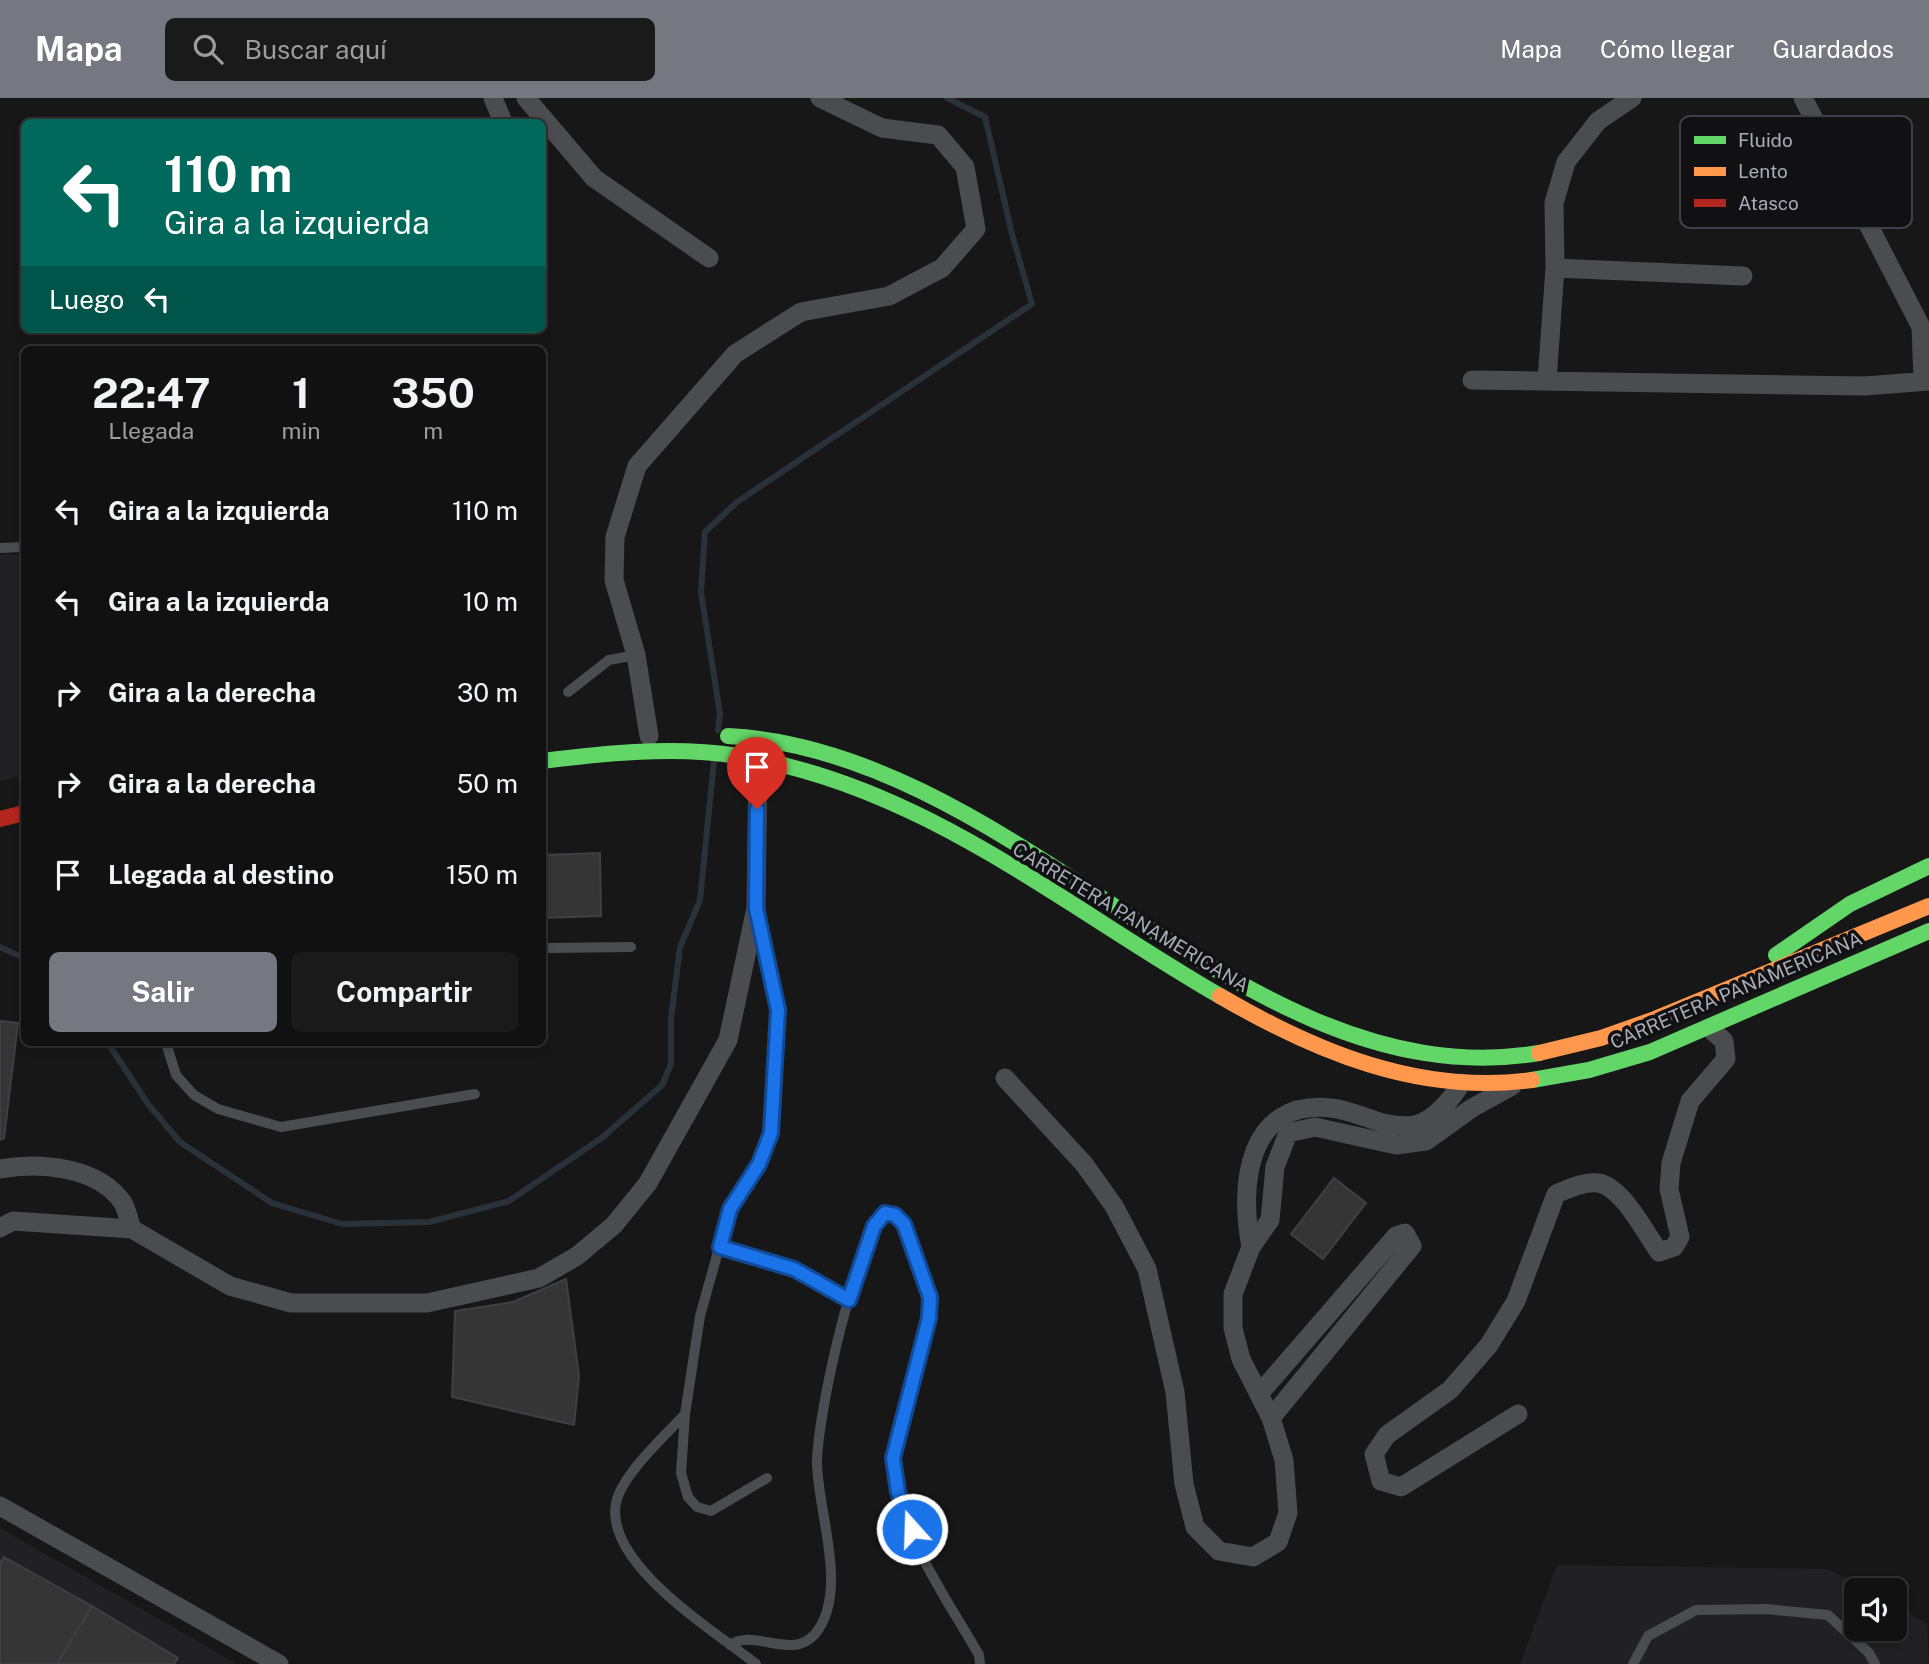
<!DOCTYPE html>
<html lang="es">
<meta charset="utf-8">
<style>
:root{--surface:#111;--page:#1a1a1a;--text:#f1f3f6;--muted:#9c9d9f;--line:#303131;--accent:#757880}
body{margin:0;font-family:"Public Sans",sans-serif;background:var(--page);color:var(--text);height:100vh;display:flex;flex-direction:column;font-size:26px;white-space:nowrap}
*{box-sizing:border-box;margin:0}
p{font-size:23px;color:var(--muted)}
.icon{flex:none;width:38px;height:38px;fill:none;stroke:currentColor;stroke-width:2;stroke-linecap:round;stroke-linejoin:round}
.map{position:relative;flex:1;overflow:hidden}
.drawer{position:absolute;left:21px;top:248px;width:525px;height:700px;display:flex;flex-direction:column;background:var(--surface);border-radius:10px;box-shadow:0 4px 10px #0003,0 0 0 2px var(--line)}
.drawer>*{flex:none}
.banner{position:absolute;left:21px;top:21px;width:525px;height:214px;border-radius:10px;box-shadow:0 4px 10px #0003,0 0 0 2px var(--line);background:#00695c;color:#fff;overflow:hidden}
.tools{position:absolute;left:1844px;top:1480px;display:grid;gap:14px}
.tools a{display:grid;place-items:center;width:63px;height:63px;border-radius:10px;background:var(--surface);box-shadow:0 4px 10px #0003,0 0 0 2px var(--line);font-size:35px}
.pin{position:absolute;display:grid;place-items:center;width:60px;height:60px;color:#fff;margin:-72px -30px;border-radius:50% 50% 50% 0;rotate:-45deg;box-shadow:0 0 7px #0007}
.pin .icon{rotate:45deg}
.me{position:absolute;width:77px;margin:-38px;rotate:340deg;stroke-linejoin:round;filter:drop-shadow(0 0 5px #0008)}
.turn{display:flex;align-items:center;gap:24px;height:147px;padding:0 28px;font-size:32px}
.turn .icon{width:91px;height:91px;stroke-width:2.5}
.turn b{display:block;font-size:49px;line-height:60px}
.then{display:flex;align-items:center;height:66px;padding:0 28px;background:#0003;gap:14px;font-size:26px}
.eta{display:flex;justify-content:space-evenly;align-items:center;height:119px;text-align:center}
.eta b{font-size:42px;font-weight:700;line-height:49px}
.action{display:flex;gap:14px;margin-top:auto;padding:14px 28px}
.action a{flex:1;height:80px;border-radius:10px;background:var(--accent);color:#fff;font-size:28px;font-weight:700;line-height:80px;text-align:center}
.action a+a{background:var(--page);color:var(--text)}
ul{padding:0;list-style:none}
li{display:flex;align-items:center;gap:21px;height:91px;padding:0 28px}
li div{flex:1}
li b{display:block;font-size:26px}
li em{font-style:normal}
header{display:flex;align-items:center;gap:42px;box-sizing:border-box;height:98px;padding:0 35px;background:var(--accent);color:#fff}
header strong{font-size:33px}
nav{display:flex;gap:38px;margin-inline-start:auto;font-size:24px}
.search{width:490px;height:63px;background:var(--page);display:flex;align-items:center;gap:18px;box-sizing:border-box;padding:0 24px;border-radius:10px;color:var(--muted);font-size:26px}
.map>svg:first-child{display:block}
.built{fill:#212123}
.lines{fill:none;stroke-linecap:round;stroke-linejoin:round}
.stream{stroke:#2a3239;stroke-width:6}
.building{fill:#353536;stroke:#3f4043;stroke-width:2}
.lane{stroke:#4b4c50;stroke-width:10}
.street{stroke:#4b4c50;stroke-width:19}
.fast{stroke:#63d668;stroke-width:16}
.slow{stroke:#ff974d;stroke-width:16}
.jam{stroke:#b3261e;stroke-width:16}
.route-casing{stroke:#114b97;stroke-width:18}
.route{stroke:#1a73e8;stroke-width:12}
.labels{text-anchor:middle;stroke-width:7;stroke-linejoin:round;paint-order:stroke}
.street-label{font-size:19px;fill:#a8adb8;stroke:#111113}
.key{fill:#111113;stroke:#3e4045;stroke-width:2}
.key-label{font-size:19px;fill:#a8adb8}
</style>
<header>
<strong>Mapa</strong>
<div class="search"><svg class="icon" aria-label="search" viewBox="0 0 24 24"><circle cx="10" cy="10" r="6"/><path d="M15 15l6 6"/></svg>Buscar aquí</div>
<nav><a>Mapa</a><a>Cómo llegar</a><a>Guardados</a></nav>
</header>
<div class="map">
<svg width="1929" height="1566" viewBox="0 0 1929 1566">
<rect width="100%" height="100%" fill="#171717"/>
<!-- built -->
<path class="built" d="M0 456 24 457V678L0 683Z
M0 1430 93 1483 237 1566H0Z
M1557 1467 1828 1471 1868 1493H1857V1531H1895V1508L1927 1525 1929 1566H1520Z"/>
<g class="lines">
<!-- stream -->
<path class="stream" d="M718 632 720 616 701 494 705 434 737 404 1032 206 1012 136 985 19 947 0
M0 849 24 860
M108 945 148 1006 180 1044 272 1105 342 1126 429 1124 509 1103 603 1039 662 987 671 966V921L680 849 700 802 714 663"/>
</g>
<!-- building -->
<path class="building" d="M600 755 601 818 542 820V757Z
M0 923 18 925 4 1040 0 1042Z
M1334 1080 1366 1105 1323 1161 1291 1136Z
M566 1181 579 1278 574 1327 452 1299 455 1213 513 1204Z
M4 1459 92 1508 57 1566H0V1465Z
M92 1508 178 1560 174 1566H57Z"/>
<g class="lines">
<!-- lane -->
<path class="lane" d="M0 450 24 449
M568 594 609 562 636 557
M759 822 778 912 771 1035 759 1066 730 1111 700 1218 685 1316 681 1375 688 1399 697 1409 711 1413 767 1380
M547 850 631 849
M166 945 176 977 194 997 218 1011 281 1029 475 996
M720 1149 794 1171 849 1202
M685 1316C665 1338 622 1376 616 1405 604 1466 716 1534 756 1566
M730 1547C755 1530 792 1563 815 1536 850 1494 817 1412 817 1364 818 1314 854 1150 885 1115L896 1117 904 1126 930 1199 928 1220C919 1255 893 1328 893 1361 895 1430 946 1499 979 1557L980 1566
M1633 1566 1648 1538 1696 1512 1766 1511 1828 1517 1869 1555 1875 1566"/>
<!-- street -->
<path class="street" d="M493 0 503 24
M526 0 594 80 709 160
M1803 0 1921 229 1923 282
M1555 170 1743 178
M1472 282 1865 288 1929 283
M1547 283 1555 170 1554 105 1566 64 1598 23 1632 0
M649 638 636 557 614 482 615 439 637 368 735 256 801 214 889 198 942 170 976 131 965 69 938 37 882 30 820 0
M1005 980 1084 1066 1114 1108 1147 1171 1175 1294 1184 1386 1195 1429 1219 1453 1253 1459 1278 1444 1288 1415 1284 1362 1271 1320 1241 1261 1233 1230V1196L1251 1149 1270 1122 1275 1069 1288 1035 1315 1029 1396 1047 1426 1043 1472 1010 1512 988
M0 1071C39 1064 98 1068 123 1105 127 1112 129 1123 132 1131
M0 1130 13 1123 132 1131 230 1188 291 1205H427L539 1180 577 1158 614 1127 648 1085 728 942 756 810 758 661
M1251 1149C1239 1087 1247 1001 1331 1010 1360 1013 1384 1032 1414 1027 1433 1024 1452 1001 1461 985
M1260 1295 1396 1138 1405 1135 1412 1148 1271 1320
M1518 1316 1401 1389 1381 1383 1374 1356 1387 1337 1450 1292 1489 1247 1516 1203 1556 1096C1568 1091 1584 1083 1598 1085 1622 1088 1646 1136 1659 1154L1674 1149 1680 1139 1669 1091 1671 1065 1690 1003 1726 961 1724 943 1709 930
M0 1408 279 1566"/>
<!-- fast -->
<path class="fast" d="M728 638C1022 654 1246 1004 1539 955
M542 663C606 655 674 648 738 658 921 686 1065 809 1220 898
M1776 857 1850 806 1929 768
M1532 982 1589 972 1650 954 1929 833"/>
<!-- slow -->
<path class="slow" d="M1220 898C1316 954 1419 997 1532 982
M1539 955 1601 940 1655 921 1929 808"/>
<!-- jam -->
<path class="jam" d="M0 721 24 715"/>
</g>
<g class="lines">
<!-- route casing -->
<g class="route-casing">
<path id="route" d="M757 711 756 810 778 912 771 1035 759 1066 730 1111 720 1149 794 1171 849 1202 874 1128 885 1115 895 1117 904 1126 930 1199 929 1220 893 1360 898 1394 912 1431"/>
</g>
<!-- route -->
<use href="#route" class="route"/>
</g>
<g class="labels">
<!-- street labels -->
<g class="street-label">
<text transform="translate(1131 819) rotate(31)" y="7">CARRETERA PANAMERICANA</text>
<text transform="translate(1736 892) rotate(-23)" y="7">CARRETERA PANAMERICANA</text>
</g>
</g>
<!-- legend -->
<rect x="1680" y="18" width="232" height="112" rx="10" class="key"/>
<rect x="1694" y="38" width="32" height="8" fill="#63d668"/>
<rect x="1694" y="69" width="32" height="9" fill="#ff974d"/>
<rect x="1694" y="101" width="32" height="8" fill="#b3261e"/>
<g class="key-label">
<text x="1738" y="49">Fluido</text>
<text x="1738" y="80">Lento</text>
<text x="1738" y="112">Atasco</text>
</g>
</svg>
<div class="tools">
<a><svg class="icon" aria-label="sound" viewBox="0 0 24 24"><path d="M4 9h4l5-4v14l-5-4H4zM17 9q2 3 0 6"/></svg></a>
</div>
<div class="pin" style="left:757px;top:711px;background:#d93025"><svg class="icon" aria-label="arrive" viewBox="0 0 24 24"><path d="M6 21V4h12l-3 4 3 4H6"/></svg></div>
<svg class="me" style="left:912px;top:1431px" viewBox="-20 -20 40 40"><circle r="17" fill="#1a73e8" stroke="#fff" stroke-width="3"/><path d="M0-11L8 9 0 5-8 9z" fill="#fff"/></svg>
<div class="banner">
<div class="turn"><svg class="icon" aria-label="left" viewBox="0 0 24 24"><path d="M17 20v-9H6M10 6l-5 5 5 5"/></svg><div><b>110 m</b>Gira a la izquierda</div></div>
<div class="then">Luego<svg class="icon" aria-label="left" viewBox="0 0 24 24"><path d="M17 20v-9H6M10 6l-5 5 5 5"/></svg></div>
</div>
<section class="drawer">
<div class="eta">
<div><b>22:47</b><p>Llegada</p></div>
<div><b>1</b><p>min</p></div>
<div><b>350</b><p>m</p></div>
</div>
<ul>
<li><svg class="icon" aria-label="left" viewBox="0 0 24 24"><path d="M17 20v-9H6M10 6l-5 5 5 5"/></svg><div><b>Gira a la izquierda</b></div><em>110 m</em></li>
<li><svg class="icon" aria-label="left" viewBox="0 0 24 24"><path d="M17 20v-9H6M10 6l-5 5 5 5"/></svg><div><b>Gira a la izquierda</b></div><em>10 m</em></li>
<li><svg class="icon" aria-label="right" viewBox="0 0 24 24"><path d="M7 20v-9h11M14 6l5 5-5 5"/></svg><div><b>Gira a la derecha</b></div><em>30 m</em></li>
<li><svg class="icon" aria-label="right" viewBox="0 0 24 24"><path d="M7 20v-9h11M14 6l5 5-5 5"/></svg><div><b>Gira a la derecha</b></div><em>50 m</em></li>
<li><svg class="icon" aria-label="arrive" viewBox="0 0 24 24"><path d="M6 21V4h12l-3 4 3 4H6"/></svg><div><b>Llegada al destino</b></div><em>150 m</em></li>
</ul>
<div class="action"><a>Salir</a><a>Compartir</a></div>
</section>
</div>
